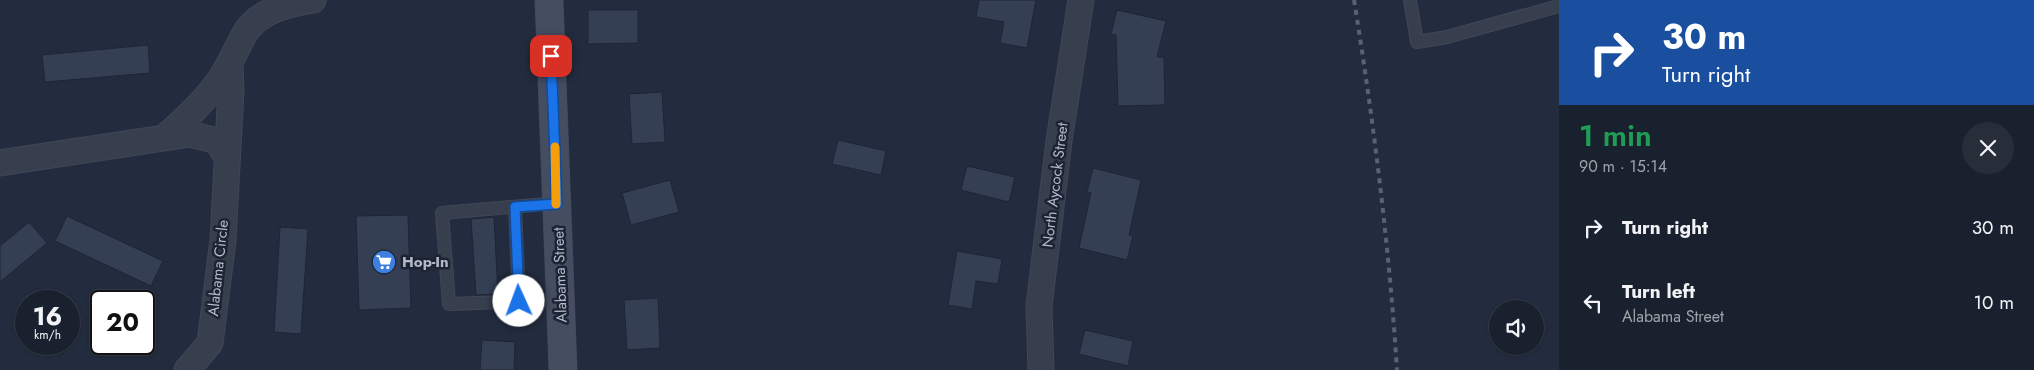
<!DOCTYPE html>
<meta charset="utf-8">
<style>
:root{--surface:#1a212e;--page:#272e3a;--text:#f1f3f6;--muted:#9fa3aa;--line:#383e4a}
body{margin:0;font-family:Jost,sans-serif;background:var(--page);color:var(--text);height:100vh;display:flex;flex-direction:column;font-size:19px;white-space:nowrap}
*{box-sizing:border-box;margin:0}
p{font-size:16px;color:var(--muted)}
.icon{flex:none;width:28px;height:28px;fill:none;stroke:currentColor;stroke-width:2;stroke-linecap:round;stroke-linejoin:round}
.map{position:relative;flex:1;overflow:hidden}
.side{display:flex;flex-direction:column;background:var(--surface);width:475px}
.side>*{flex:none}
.top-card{background:#1a4fa0;color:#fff;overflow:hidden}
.controls{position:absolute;left:1489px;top:300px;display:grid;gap:10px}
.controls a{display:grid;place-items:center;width:55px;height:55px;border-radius:50%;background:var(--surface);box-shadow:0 1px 4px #0004,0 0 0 1px var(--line);font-size:25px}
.speed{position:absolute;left:15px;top:290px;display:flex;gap:10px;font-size:25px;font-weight:700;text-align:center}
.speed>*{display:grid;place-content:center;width:65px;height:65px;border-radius:50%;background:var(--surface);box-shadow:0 1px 4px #0004,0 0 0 1px var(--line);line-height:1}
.speed small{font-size:12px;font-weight:400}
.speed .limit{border:2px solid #111;border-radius:8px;background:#fff;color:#111}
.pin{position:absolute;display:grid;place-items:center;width:42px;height:42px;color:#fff;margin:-21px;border-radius:10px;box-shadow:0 2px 8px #0006}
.me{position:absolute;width:55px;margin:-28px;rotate:358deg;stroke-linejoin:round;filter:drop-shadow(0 0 4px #0008)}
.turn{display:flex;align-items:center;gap:18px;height:105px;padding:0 20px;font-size:22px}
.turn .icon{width:65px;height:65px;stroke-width:2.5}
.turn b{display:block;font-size:35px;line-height:42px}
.round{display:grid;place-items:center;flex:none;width:52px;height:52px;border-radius:26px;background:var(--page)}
.headline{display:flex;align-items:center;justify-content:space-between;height:85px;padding:0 20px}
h1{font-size:30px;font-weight:600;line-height:38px;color:#1e9e55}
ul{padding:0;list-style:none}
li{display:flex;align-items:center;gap:15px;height:75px;padding:0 20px}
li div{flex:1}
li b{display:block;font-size:19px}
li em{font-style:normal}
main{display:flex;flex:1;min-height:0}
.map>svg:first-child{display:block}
.building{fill:#353f54;stroke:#1e2535}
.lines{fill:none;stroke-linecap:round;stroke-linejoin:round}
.lane-casing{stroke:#404757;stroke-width:14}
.street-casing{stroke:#404757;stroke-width:27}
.secondary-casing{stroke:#404757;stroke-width:29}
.lane{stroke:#373e4e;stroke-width:12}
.street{stroke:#373e4e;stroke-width:25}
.secondary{stroke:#454d61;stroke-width:28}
.rail{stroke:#596275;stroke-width:4;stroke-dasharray:5 5;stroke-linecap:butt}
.route-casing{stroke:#114b97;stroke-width:12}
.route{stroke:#1a73e8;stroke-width:9}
.slow{stroke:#f59e0b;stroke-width:9}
.labels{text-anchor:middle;stroke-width:5;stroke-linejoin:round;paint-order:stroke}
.street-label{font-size:15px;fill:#b3b9c9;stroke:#1c2333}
.poi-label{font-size:15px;font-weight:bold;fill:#b3b9c9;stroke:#1c2333;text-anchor:start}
</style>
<main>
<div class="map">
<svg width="1559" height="370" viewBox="0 0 1559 370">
<rect width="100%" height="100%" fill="#232c3e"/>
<!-- building -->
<path class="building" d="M979 0H1036L1027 48 1000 43 1004 22 976 17Z
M588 10H638V43L588 44Z
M1117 10 1166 21 1157 57H1164L1165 105 1118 106 1116 35 1111 34Z
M148 45 150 73 45 82 42 55Z
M662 92 665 142 632 144 629 94Z
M838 140 886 151 881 175 832 164Z
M967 166 1015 177 1009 202 961 190Z
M1093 168 1141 180 1129 235 1133 236 1127 260 1079 248 1091 193 1087 192Z
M670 180 679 212 631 225 622 193Z
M408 215 411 308 359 310 356 216Z
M67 216 163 261 151 286 55 241Z
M494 217 498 294 476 295 471 219Z
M29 222 47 243 0 282V246Z
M280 227 308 229 301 334 274 332Z
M957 251 1002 259 998 284 976 281 972 309 948 305Z
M658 298 660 348 627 350 624 300Z
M1085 330 1133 341 1128 366 1079 354Z
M482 340 515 342 514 370H480Z"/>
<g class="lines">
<!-- lane casing -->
<g class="lane-casing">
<path id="lane" d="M1410 0 1417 42 1447 37 1559 6
M557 203 442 213 449 304 561 300
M515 207 519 301"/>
</g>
<!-- street casing -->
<g class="street-casing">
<path id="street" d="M165 137C184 120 203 103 218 82 229 67 235 51 244 35 257 11 288 4 313 0
M0 163 190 134 217 141 227 157
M187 370 210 343 223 240 231 90 230 64
M1041 370 1039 306 1059 141 1081 0"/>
</g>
<!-- secondary casing -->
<g class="secondary-casing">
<path id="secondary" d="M549 0 563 370"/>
</g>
<!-- lane -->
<use href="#lane" class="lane"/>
<!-- street -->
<use href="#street" class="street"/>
<!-- secondary -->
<use href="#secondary" class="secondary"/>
<!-- rail -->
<path class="rail" d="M1354 0C1374 124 1389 245 1397 370"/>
</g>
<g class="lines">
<!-- route casing -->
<g class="route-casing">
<path id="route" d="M519 301 515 207 557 204 551 56"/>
</g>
<!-- route -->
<use href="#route" class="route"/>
<!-- slow -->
<path class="slow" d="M555 147 556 204"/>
</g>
<!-- icons -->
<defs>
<g id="supermarket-disc" transform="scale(1.25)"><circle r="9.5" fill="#3f7fe0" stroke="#1c2333"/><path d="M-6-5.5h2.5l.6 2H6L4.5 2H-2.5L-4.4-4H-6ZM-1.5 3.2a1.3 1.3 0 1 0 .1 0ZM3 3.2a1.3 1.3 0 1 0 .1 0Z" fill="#fff"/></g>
</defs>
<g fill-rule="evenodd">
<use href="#supermarket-disc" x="384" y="262"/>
</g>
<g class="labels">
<!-- street labels -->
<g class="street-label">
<text transform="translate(1055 185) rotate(-83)" y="5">North Aycock Street</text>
<text transform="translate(218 268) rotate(-84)" y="5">Alabama Circle</text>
<text transform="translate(560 275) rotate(-92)" y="5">Alabama Street</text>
</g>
<!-- poi labels -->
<g class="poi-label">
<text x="402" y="267">Hop-In</text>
</g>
</g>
</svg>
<div class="controls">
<a><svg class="icon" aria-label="sound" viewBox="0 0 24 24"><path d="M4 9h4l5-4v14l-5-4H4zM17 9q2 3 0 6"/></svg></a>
</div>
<div class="speed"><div>16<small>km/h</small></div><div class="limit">20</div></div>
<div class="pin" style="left:551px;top:56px;background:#d93025"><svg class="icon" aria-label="arrive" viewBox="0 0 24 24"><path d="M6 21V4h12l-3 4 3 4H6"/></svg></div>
<svg class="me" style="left:519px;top:301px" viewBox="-20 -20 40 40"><circle r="19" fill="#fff"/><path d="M0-13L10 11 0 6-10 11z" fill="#1a73e8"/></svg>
</div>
<section class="side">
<div class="top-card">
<div class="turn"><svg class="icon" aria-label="right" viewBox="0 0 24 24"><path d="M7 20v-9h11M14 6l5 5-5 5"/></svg><div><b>30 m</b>Turn right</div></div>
</div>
<div class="headline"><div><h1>1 min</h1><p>90 m · 15:14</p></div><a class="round"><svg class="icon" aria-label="close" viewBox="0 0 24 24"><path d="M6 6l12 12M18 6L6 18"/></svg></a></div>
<ul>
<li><svg class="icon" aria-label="right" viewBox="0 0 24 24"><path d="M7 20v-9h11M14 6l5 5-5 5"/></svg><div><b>Turn right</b></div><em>30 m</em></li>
<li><svg class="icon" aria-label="left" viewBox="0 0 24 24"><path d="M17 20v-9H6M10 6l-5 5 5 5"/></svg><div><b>Turn left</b><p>Alabama Street</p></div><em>10 m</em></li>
</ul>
</section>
</main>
